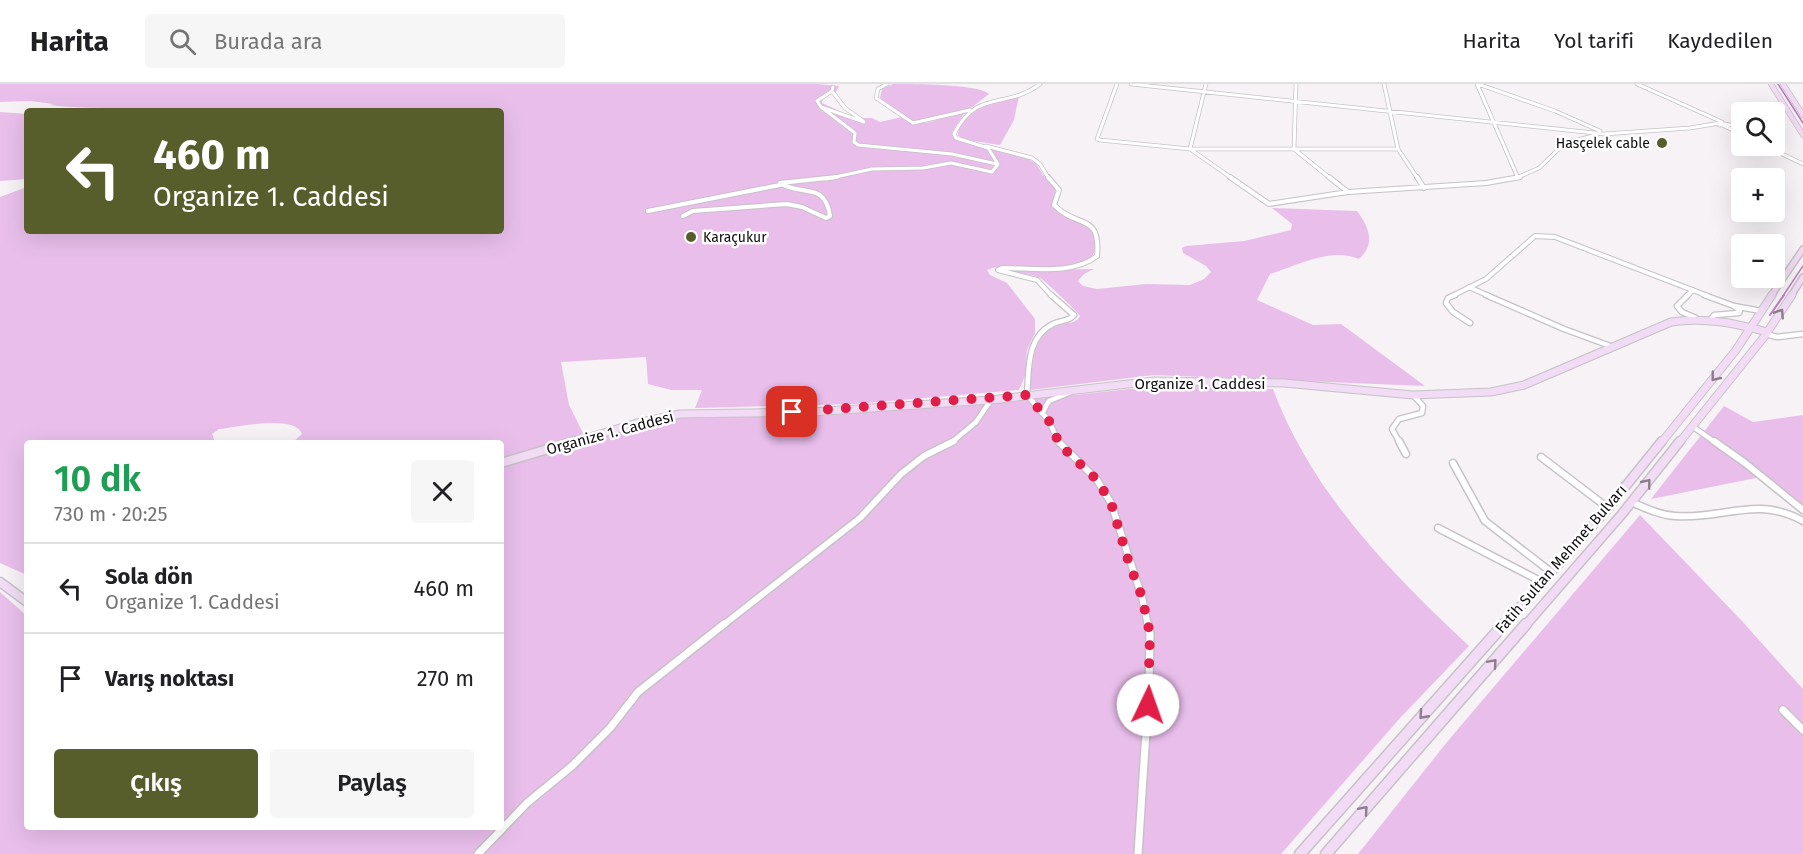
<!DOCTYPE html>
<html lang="tr">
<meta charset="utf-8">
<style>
:root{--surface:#fff;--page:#f6f6f6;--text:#202124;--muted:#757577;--line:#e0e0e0;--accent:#575d2b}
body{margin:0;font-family:"Fira Sans",sans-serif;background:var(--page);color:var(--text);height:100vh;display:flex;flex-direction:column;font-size:22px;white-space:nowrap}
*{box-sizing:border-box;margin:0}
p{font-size:20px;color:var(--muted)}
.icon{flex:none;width:33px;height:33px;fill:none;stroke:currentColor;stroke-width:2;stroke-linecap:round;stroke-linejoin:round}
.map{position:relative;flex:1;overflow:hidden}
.details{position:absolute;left:24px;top:356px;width:480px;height:390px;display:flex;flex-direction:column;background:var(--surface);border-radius:6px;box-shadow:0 6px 24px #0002}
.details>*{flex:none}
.guide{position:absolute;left:24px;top:24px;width:480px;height:126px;border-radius:6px;box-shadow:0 6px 24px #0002;background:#575d2b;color:#fff;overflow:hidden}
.buttons{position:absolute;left:1731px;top:18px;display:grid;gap:12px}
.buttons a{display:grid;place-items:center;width:54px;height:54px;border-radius:6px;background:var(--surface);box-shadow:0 6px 24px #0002;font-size:30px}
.pin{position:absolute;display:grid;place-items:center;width:51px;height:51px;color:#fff;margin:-26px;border-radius:12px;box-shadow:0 3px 9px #0006}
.me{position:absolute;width:66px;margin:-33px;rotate:3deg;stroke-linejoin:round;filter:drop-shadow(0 0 4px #0008)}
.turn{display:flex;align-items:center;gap:21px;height:126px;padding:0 30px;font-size:27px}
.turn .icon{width:78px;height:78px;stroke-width:2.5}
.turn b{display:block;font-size:42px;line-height:51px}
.round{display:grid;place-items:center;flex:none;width:63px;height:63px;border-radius:6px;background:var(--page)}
.head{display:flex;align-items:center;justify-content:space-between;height:102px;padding:0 30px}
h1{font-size:36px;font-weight:600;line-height:45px;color:#1e9e55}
.button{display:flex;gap:12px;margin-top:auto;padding:12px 30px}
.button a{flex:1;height:69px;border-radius:6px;background:var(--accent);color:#fff;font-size:24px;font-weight:600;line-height:69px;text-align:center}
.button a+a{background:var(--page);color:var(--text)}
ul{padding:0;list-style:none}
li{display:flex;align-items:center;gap:18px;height:90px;padding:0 30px;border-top:2px solid var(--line)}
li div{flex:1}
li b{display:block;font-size:22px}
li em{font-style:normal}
header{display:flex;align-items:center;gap:36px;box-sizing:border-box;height:84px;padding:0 30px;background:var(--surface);border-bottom:2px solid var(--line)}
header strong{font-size:28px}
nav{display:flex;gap:33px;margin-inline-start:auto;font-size:21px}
.search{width:420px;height:54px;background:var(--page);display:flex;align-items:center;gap:15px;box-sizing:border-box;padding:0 21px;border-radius:6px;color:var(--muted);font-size:22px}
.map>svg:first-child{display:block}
.green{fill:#e9beeb}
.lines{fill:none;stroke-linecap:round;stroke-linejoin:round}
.stream-far1{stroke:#ba7ebd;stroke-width:1.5}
.stream{stroke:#ba7ebd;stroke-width:2}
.street-far4-casing{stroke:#c6c2c7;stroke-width:4.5}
.street-far3-casing{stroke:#c6c2c7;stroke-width:6}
.street-far2-casing{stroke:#c6c2c7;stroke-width:7}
.street-far1-casing{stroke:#c6c2c7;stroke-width:9}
.street-casing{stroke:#c6c2c7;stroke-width:10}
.secondary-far4-casing{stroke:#c6c2c7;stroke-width:6}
.secondary-far3-casing{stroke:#c6c2c7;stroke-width:8}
.secondary-far2-casing{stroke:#c6c2c7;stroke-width:9}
.secondary-far1-casing{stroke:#c6c2c7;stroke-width:11}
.secondary-casing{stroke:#c6c2c7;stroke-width:13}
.street-far4{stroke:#fff;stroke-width:3}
.street-far3{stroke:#fff;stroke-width:4}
.street-far2{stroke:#fff;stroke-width:4.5}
.street-far1{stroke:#fff;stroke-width:6}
.street{stroke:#fff;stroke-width:7}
.secondary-far4{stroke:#f2dbf4;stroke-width:4.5}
.secondary-far3{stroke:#f2dbf4;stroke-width:5}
.secondary-far2{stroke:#f2dbf4;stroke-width:7}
.secondary-far1{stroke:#f2dbf4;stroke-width:8}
.secondary{stroke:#f2dbf4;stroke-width:10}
.oneway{stroke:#8b7d8c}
.route{stroke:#e11d48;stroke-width:10;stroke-dasharray:0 18}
.poi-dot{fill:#575d2b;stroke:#fff;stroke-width:2}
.labels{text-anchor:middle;stroke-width:5;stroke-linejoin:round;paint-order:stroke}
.far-poi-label{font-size:14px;fill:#0d0b0d;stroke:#fff;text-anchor:end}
.street-label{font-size:15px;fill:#0d0b0d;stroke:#fff}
</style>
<header>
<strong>Harita</strong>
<div class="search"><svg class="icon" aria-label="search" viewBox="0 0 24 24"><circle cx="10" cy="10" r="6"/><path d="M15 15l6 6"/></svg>Burada ara</div>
<nav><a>Harita</a><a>Yol tarifi</a><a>Kaydedilen</a></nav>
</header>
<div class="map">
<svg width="1803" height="770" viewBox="0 0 1803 770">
<rect width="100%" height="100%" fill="#f6f2f6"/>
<!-- green -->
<path class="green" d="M0 0H816L839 2 836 8 823 14 822 19 855 34H872L880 38 902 33C926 49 941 29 965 28L952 48 953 54 1023 72 1036 79 1043 91 1056 103 1052 123C1063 133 1084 135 1093 147 1097 152 1096 158 1095 165 1093 191 1016 183 996 183L987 186 990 191 1007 199 1035 235V249L1027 266 1025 292 1019 306 854 320 695 324 702 306H671L648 300 646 273 561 278 569 321 584 351 501 374V358H293L302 350C295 330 237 343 219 345L212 350 215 358H27V491L0 479V113L27 103V147H501V27H160C124 22 87 26 50 21L54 20 30 17 0 18Z
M893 0C913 0 979 0 989 10L971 24 920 38H913L880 14 882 5Z
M1019 12 1014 36 1000 61 967 56 958 52C958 24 998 17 1019 12Z
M0 28 27 30V95L0 97Z
M1272 124 1357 127C1369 143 1376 160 1359 175 1331 163 1298 181 1270 190L1257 216 1313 241 1341 240 1425 302 1154 291 1030 306C1033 279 1031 247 1064 240 1072 238 1076 239 1080 232 1078 228 1043 195 1040 194 1029 189 1017 190 1007 186L1094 185 1084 190 1078 197 1083 202 1097 205 1146 200 1190 201 1204 195 1211 188 1206 182 1183 169 1182 164 1186 162 1244 157 1291 146 1292 140Z
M1167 301 1273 305C1311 408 1391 489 1469 562L1400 634 1281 770H0V508L27 532V742H501V383L652 338 679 334 718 331 818 332 1046 314Z
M1724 322 1753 338 1803 331V430L1761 393 1651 415Z
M1640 431 1741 536 1803 605V770H1358L1447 658Z"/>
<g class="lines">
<!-- stream-far1 -->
<path class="stream-far1" d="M1778 0 1803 39
M1783 212 1803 182"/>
<!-- stream -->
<path class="stream" d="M1770 231 1784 211"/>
<!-- street-far4 casing -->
<g class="street-far4-casing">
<path id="street-far4" d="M887 0 878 5 876 14 913 39 970 26
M1117 0 1097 55 1100 56 1190 65H1398
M1131 0 1604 50 1690 44 1720 39 1730 41H1719
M1296 0 1294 65 1331 95
M1384 0 1398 65 1418 95
M1477 0 1518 94
M1478 0 1555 27 1600 47
M1637 0 1722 38
M833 3 832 7 845 24 863 37
M832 7 817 17 821 23 864 38
M821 23 855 49 854 58 858 61 952 70 997 80
M1724 42 1742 50
M986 62 1032 74 1040 80 1049 95
M1765 62 1803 80
M1190 65 1233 95
M1190 65 1206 0
M826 95 872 85 923 84 951 79 992 88 998 80 988 64 956 54 954 50C977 4 1006 26 1040 0
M1514 95 1539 84 1565 59 1597 51"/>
</g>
<!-- street-far3 casing -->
<g class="street-far3-casing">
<path id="street-far3" d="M1048 93 1059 106 1054 121C1077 145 1101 128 1097 172 1073 191 1032 184 1002 184L998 186 1037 196 1052 212
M1230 93 1269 120 1348 108 1486 99 1520 93
M1329 93 1348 108
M1417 93 1424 104
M648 127 780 101
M683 132 693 127 787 120 802 123 826 134 830 132C825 97 802 113 780 99L837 93
M1469 203 1489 212
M1452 212 1486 195 1535 152 1555 153 1708 212
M1687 212 1693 206"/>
</g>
<!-- street-far2 casing -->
<g class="street-far2-casing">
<path id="street-far2" d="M1051 211 1074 231C1069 238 1060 236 1053 240 1026 253 1029 286 1027 311L1049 337 1059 359
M1455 211 1448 214 1446 219 1453 228 1470 239
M1486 211 1564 245 1613 263
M1688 211 1677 222 1682 228 1696 234
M1704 211 1734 222 1761 227
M1711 235 1714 231 1739 229 1740 226 1735 223
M1766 250 1777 253 1803 250
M1042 329 1049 317 1071 308
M1692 342 1716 359
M951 359 976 338 991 316
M1400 359 1392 345 1399 335 1422 329 1423 322 1413 311"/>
</g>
<!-- street-far1 casing -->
<g class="street-far1-casing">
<path id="street-far1" d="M1058 357 1097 396 1111 419 1142 513 1148 542
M1399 357 1406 370
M1714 357 1745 379 1803 426
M1541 373 1608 424
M1453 379 1485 437 1551 488
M1631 418C1645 424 1660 431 1675 432 1722 436 1757 411 1803 437
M1438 444 1542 498
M722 542 860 434 901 390 924 372 954 357"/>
</g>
<!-- street casing -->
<g class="street-casing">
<path id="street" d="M1783 626 1803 646
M478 770 527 719 572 682 610 644 638 608 724 540
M1138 770 1149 602 1150 550 1148 540"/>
</g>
<!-- secondary-far4 casing -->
<g class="secondary-far4-casing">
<path id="secondary-far4" d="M1771 0 1803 51
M1783 0 1803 31"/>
</g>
<!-- secondary-far3 casing -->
<g class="secondary-far3-casing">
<path id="secondary-far3" d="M1771 212 1803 165
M1791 212 1803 193"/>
</g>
<!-- secondary-far2 casing -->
<g class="secondary-far2-casing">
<path id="secondary-far2" d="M570 359 637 339 680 330 812 328 991 316 1154 297 1284 299 1413 311 1491 308 1524 301 1671 238C1704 233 1735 239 1767 248
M1661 359 1736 266 1772 211
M1679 359 1764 253 1792 211"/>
</g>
<!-- secondary-far1 casing -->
<g class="secondary-far1-casing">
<path id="secondary-far1" d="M501 379 575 357
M0 498 27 518
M1503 542 1608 424 1662 357
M1525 542 1622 430 1680 357"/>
</g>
<!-- secondary casing -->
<g class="secondary-casing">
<path id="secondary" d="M1300 770 1504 540
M1326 770 1526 540"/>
</g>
<!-- street-far4 -->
<use href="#street-far4" class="street-far4"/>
<!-- street-far3 -->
<use href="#street-far3" class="street-far3"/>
<!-- street-far2 -->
<use href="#street-far2" class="street-far2"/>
<!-- street-far1 -->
<use href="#street-far1" class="street-far1"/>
<!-- street -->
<use href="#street" class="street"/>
<!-- secondary-far4 -->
<use href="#secondary-far4" class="secondary-far4"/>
<!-- secondary-far3 -->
<use href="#secondary-far3" class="secondary-far3"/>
<!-- secondary-far2 -->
<use href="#secondary-far2" class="secondary-far2"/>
<!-- secondary-far1 -->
<use href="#secondary-far1" class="secondary-far1"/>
<!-- secondary -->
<use href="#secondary" class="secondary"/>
</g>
<!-- one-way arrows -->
<defs><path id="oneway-chevron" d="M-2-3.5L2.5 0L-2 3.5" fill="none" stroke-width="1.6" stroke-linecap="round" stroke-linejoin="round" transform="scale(1.5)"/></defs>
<g class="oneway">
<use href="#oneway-chevron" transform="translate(1780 229) rotate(-57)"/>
<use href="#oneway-chevron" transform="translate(1715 293) rotate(129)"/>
<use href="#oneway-chevron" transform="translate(1647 399) rotate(-51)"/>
<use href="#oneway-chevron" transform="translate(1493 579) rotate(-49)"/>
<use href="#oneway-chevron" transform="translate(1423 631) rotate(132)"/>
<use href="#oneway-chevron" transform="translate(1364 726) rotate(-49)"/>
</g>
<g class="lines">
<!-- route -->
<path class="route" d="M792 328 1027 311 1049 337 1060 361 1097 396 1111 419 1129 479 1142 513 1150 550 1148 621"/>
</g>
<!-- markers -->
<g class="poi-dot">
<circle cx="1662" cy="59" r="6"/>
<circle cx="691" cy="153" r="6"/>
</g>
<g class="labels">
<!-- far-poi labels -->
<g class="far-poi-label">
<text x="1650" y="64">Hasçelek cable</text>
<text x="703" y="158" text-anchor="start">Karaçukur</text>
</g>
<!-- street labels -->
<g class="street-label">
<text x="1200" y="305">Organize 1. Caddesi</text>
<text transform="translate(610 349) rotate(-15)" y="5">Organize 1. Caddesi</text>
<text transform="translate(1561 475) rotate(-49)" y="5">Fatih Sultan Mehmet Bulvarı</text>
</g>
</g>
</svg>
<div class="buttons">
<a><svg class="icon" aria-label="search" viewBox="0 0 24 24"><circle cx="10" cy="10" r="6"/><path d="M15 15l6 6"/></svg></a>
<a>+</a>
<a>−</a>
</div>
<div class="pin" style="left:792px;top:328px;background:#d93025"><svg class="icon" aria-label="arrive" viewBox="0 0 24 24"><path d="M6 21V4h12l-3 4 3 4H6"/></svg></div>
<svg class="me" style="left:1148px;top:621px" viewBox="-20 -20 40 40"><circle r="19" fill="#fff"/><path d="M0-13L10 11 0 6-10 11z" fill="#e11d48"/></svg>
<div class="guide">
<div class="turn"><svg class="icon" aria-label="left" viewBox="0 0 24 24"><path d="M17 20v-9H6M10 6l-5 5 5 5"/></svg><div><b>460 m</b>Organize 1. Caddesi</div></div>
</div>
<section class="details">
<div class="head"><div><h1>10 dk</h1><p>730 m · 20:25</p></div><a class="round"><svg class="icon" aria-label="close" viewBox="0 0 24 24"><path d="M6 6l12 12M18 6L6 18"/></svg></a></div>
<ul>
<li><svg class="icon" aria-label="left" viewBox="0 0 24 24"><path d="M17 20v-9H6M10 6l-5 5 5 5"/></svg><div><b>Sola dön</b><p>Organize 1. Caddesi</p></div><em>460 m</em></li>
<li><svg class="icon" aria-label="arrive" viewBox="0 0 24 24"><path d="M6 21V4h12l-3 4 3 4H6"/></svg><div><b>Varış noktası</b></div><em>270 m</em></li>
</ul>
<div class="button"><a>Çıkış</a><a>Paylaş</a></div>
</section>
</div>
